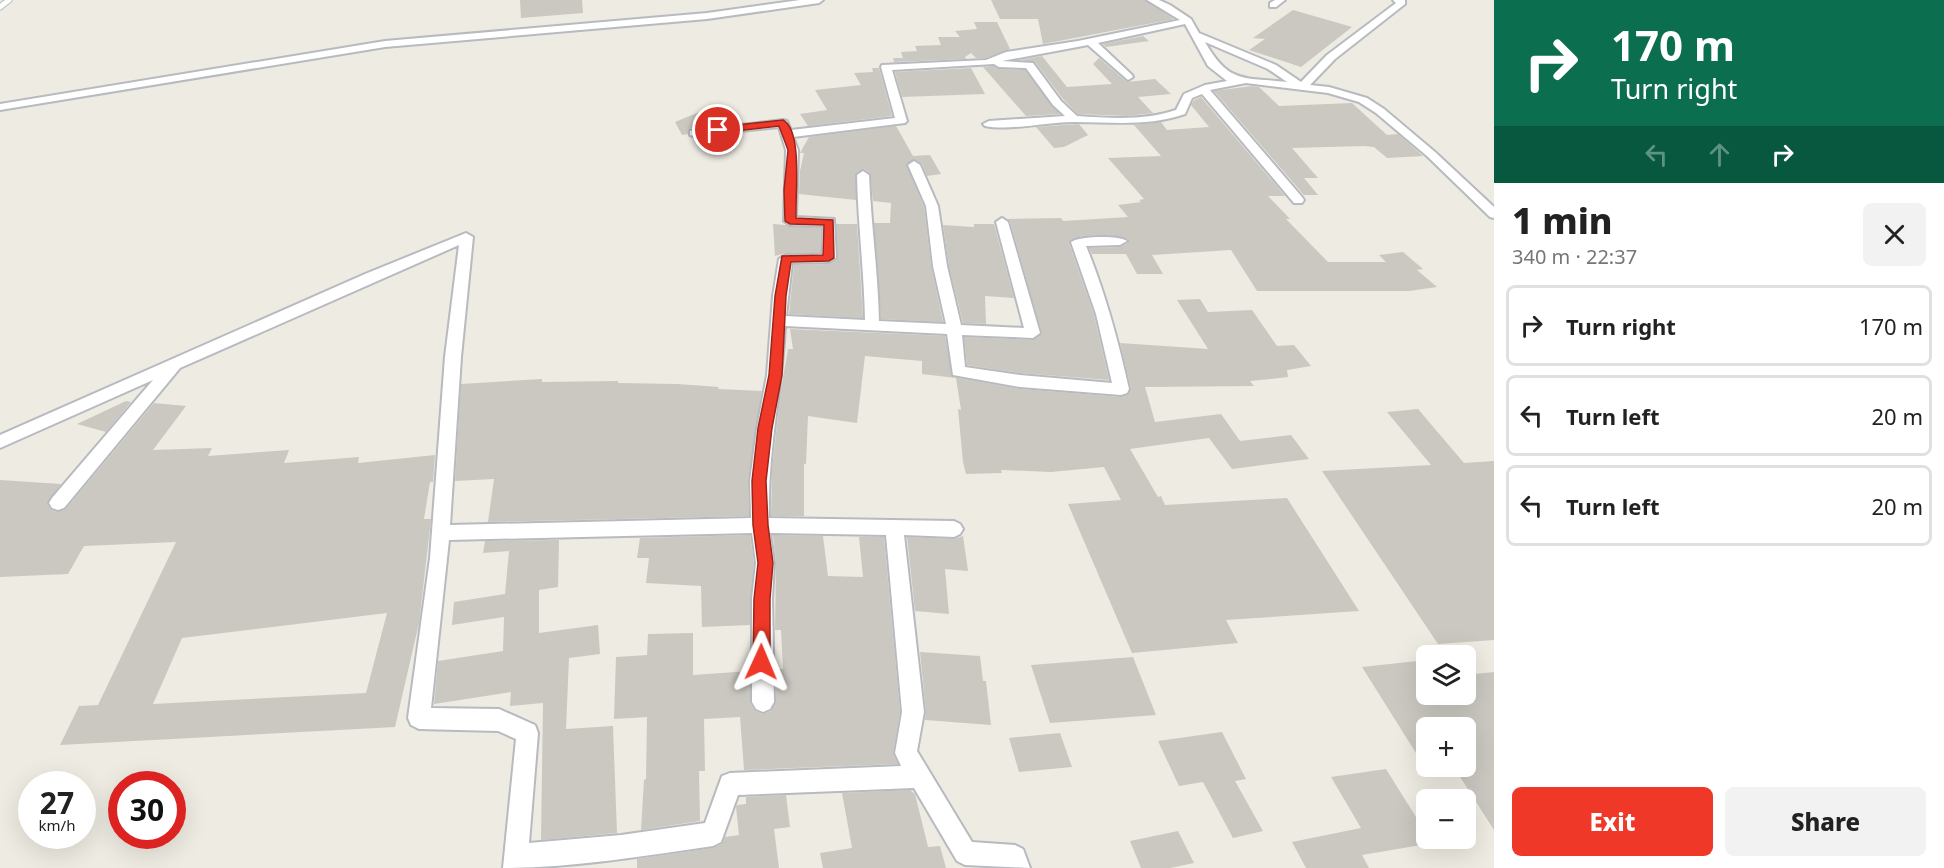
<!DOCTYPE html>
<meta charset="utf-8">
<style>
:root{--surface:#fff;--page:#f2f2f2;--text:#222;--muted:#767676;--line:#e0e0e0;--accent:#ef3827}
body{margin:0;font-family:"Noto Sans",sans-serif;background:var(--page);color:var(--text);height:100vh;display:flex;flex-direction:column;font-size:22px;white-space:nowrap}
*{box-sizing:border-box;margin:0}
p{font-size:20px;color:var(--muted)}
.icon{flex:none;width:33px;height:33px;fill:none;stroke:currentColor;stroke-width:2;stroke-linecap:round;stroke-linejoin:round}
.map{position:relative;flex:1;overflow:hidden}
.panel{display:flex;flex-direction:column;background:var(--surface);width:450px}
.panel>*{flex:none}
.top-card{background:#0b6e4f;color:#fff;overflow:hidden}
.tools{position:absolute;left:1416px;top:645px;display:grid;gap:12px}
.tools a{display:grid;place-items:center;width:60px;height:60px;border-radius:9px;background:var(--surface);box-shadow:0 6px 24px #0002;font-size:30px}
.speed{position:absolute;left:18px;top:771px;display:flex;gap:12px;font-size:30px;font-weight:700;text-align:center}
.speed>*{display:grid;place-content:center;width:78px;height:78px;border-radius:50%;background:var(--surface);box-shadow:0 6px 24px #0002;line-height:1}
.speed small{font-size:15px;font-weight:400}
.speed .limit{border:9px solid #d22;background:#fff;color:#111}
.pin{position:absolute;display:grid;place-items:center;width:51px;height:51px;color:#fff;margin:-26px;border:3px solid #fff;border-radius:50%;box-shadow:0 2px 6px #0007}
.me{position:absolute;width:66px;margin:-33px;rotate:1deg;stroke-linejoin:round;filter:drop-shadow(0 0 4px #0008)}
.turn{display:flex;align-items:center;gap:21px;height:126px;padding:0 18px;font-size:27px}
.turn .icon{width:78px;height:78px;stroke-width:2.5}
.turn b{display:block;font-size:42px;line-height:51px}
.lanes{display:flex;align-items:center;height:57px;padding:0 18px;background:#0003;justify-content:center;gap:30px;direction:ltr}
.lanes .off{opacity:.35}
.round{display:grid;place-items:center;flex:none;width:63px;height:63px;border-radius:9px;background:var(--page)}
.head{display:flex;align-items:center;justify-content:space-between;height:102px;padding:0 18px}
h1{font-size:36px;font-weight:800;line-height:45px}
.primary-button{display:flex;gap:12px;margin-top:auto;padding:12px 18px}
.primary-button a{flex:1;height:69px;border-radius:9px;background:var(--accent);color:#fff;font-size:24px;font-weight:800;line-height:69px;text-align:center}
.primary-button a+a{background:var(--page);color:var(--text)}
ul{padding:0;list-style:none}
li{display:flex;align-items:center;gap:18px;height:81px;margin:0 12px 9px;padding:0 6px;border:3px solid var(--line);border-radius:9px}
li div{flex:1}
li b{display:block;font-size:22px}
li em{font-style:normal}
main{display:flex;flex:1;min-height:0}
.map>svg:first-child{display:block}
.building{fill:#cac8c1;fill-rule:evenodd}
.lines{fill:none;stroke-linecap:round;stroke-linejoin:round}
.service-casing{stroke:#b7babf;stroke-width:7}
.minor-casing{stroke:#b7babf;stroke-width:4}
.service{stroke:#fff;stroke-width:5}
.minor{fill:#fff;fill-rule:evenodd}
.route{fill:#ef3827;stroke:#9b2419;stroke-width:1.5}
</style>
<main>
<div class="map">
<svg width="1494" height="868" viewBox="0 0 1494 868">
<rect width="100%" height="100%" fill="#eeebe2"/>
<!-- building -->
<path class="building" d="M520 0H582L583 13 521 18Z
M991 0H1145L1174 19 1043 44 1038 19H1000Z
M1293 10 1352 27 1301 67 1249 50 1265 39 1253 38Z
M974 22H997L1010 49 986 58H976L971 53 965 57 966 59 894 62 893 58H903L901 52 917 51 915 46 941 45 938 37H960L955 31 977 29Z
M1143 36 1149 41 1106 47 1103 44Z
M1042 56 1067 87 1112 84 1093 64 1099 58 1127 82 1155 79 1171 94 1138 97 1153 113 1127 116 1078 114 1063 99 1035 62 1020 60Z
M993 66 999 69 1025 70 1060 114 1026 116 983 67Z
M872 68H879L892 116 808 126 800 114 827 110 815 90 861 85 854 73 873 72Z
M971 68 985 94 902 97 895 72Z
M1252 86 1259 87 1279 106 1352 103 1387 135 1398 134 1423 156 1387 158 1374 147 1364 146 1292 148 1318 178H1304L1318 195H1304L1214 91Z
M1201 97 1285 196H1268L1290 219H1286L1328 262H1386L1379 255 1403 252 1423 269 1417 270 1437 287 1409 291H1257L1231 250 1152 255 1163 274H1137L1126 254H1092L1089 248 1120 247 1128 243V239L1108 235 1082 236 1070 240 1069 243 1094 315 1109 380 1020 373 967 365 964 337 1033 340 1042 334 1010 221 1007 219 1061 218 1063 221 1128 217 1118 205 1141 202 1139 200 1144 199 1108 158 1161 156 1134 125 1161 122 1167 130 1209 127 1191 105 1194 100Z
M704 110 710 126 690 129 688 134 682 135 675 122Z
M1079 124 1088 135 1064 147 1054 148 1036 127Z
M896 126 913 156 930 155 941 174 927 176 922 164 915 159 906 164 924 207 931 266 943 322 881 319 874 223H890L891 203 873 201 870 173 864 169 856 173V200L799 194 800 171 804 153H800L809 137Z
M773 224 821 228 820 252 786 253 775 256Z
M836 224H857L863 318 789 314 794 265 829 264 837 260Z
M974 224H994L1014 298 985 296 986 324 963 323 949 266 943 225 974 227Z
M1200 299 1208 312 1252 310 1277 346 1294 345 1311 366 1287 370 1288 377 1250 381 1254 386 1145 387 1155 422 1221 414 1240 441 1291 435 1309 459 1232 469 1209 438 1130 449 1158 497 1161 496 1165 505 1287 498 1359 611 1226 620 1238 643 1132 653 1068 504 1121 500 1104 467 1051 472 1001 470 1002 473 966 474 963 462 958 409 961 410 956 378 922 374V361L865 356 857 423 808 416 806 464H804V516H771L772 470 781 389 788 349H793L790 329 945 336 953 377 1020 389 1121 397 1128 395 1131 388 1120 343 1208 349 1177 300Z
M542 379V382L618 381V383L677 384 719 387 718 389 762 391 748 481 749 516 488 522 494 479 455 481 461 384Z
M126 401 131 402 106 432 77 424Z
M154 403 186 406 153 450 212 448 208 456 289 450 284 463 359 457 358 463 435 455 433 482H430L424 519H431L419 623 395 727 60 745 79 706 98 705 176 542 84 546 68 574 0 577V480L61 484 47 504 51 510 57 512 65 510ZM387 613 366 693 153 704 182 638Z
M1418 409 1464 463 1494 461V640L1438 644 1322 471 1431 465 1387 412Z
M750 535 754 563 750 625 702 627 701 586 646 583 649 558H637L640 538Z
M773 535 823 536 828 576 863 577 859 537H884L900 712 893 753 898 764 744 770 740 717 704 719 705 771H699L700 821 641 830 644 780 646 779 647 717 614 719 616 657 647 655 648 634 693 633V675L750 671V703L754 710 762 714 771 711 776 702V669H783L781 630H775L776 563Z
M963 536 968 571 945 569 949 614 915 611 907 537 954 539Z
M559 540 558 587 539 590V633L598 625 600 654 569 658 566 729 613 726 617 833 541 840 543 703 510 706 511 692 434 704 438 661 503 651 504 617 452 625 454 602 505 594 509 551 483 553 485 541Z
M920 652 980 656 983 681H986L991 725 925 720 926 712Z
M1133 657 1156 715 1050 723 1031 665Z
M1426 660V694H1466V675L1494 672V830L1455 769 1466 768V728H1426V769L1362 667Z
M1222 732 1246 779 1235 781 1263 831 1233 838 1203 782 1179 786 1158 741Z
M1060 733 1072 767 1019 772 1009 738Z
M1386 769 1426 833V838H1430L1433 843 1362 855 1369 868H1306L1292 842 1361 828 1331 777Z
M910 790 915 794 928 847 940 846 946 868H823L820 853 852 848 842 793Z
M786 795 790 827 774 829 779 868H637V859L713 848 722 844 725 837 739 835 736 807 737 805 746 804V797Z
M1178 831 1194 863 1170 868H1141L1130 841Z"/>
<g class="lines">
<!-- service casing -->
<g class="service-casing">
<path id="service" d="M0 7 9 0"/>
</g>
<!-- minor casing -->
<g class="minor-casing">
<path id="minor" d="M800 0H823L819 3 707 19 385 47 0 110V104L385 41 707 13Z
M1147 0H1159L1170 5 1191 19 1199 33 1276 65 1301 82 1327 55 1396 3 1393 0H1405V4L1335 59 1310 85 1329 87 1367 98 1384 109 1435 152 1494 207V218L1490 217 1427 156 1376 113 1359 102 1328 93 1246 83 1210 90 1302 197 1304 200 1302 203H1294L1202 94 1192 98 1185 114C1147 127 1112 122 1074 122 1048 122 1009 131 985 126L983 124 989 121 1065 116 1053 105 1026 68 999 67 994 64 892 70 907 121 905 123 793 137 798 150 796 217 834 219 836 258 829 262 792 263 786 316 865 320C864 271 858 224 857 175L863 171 869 175C871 224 878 272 879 321L946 324 933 266 926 206 908 165 914 161 920 165 938 206 947 266 961 325 1024 328 996 222 1002 218 1008 222 1040 333 1033 338 962 335 965 367 1020 375 1112 383 1096 314 1071 242C1079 236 1119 235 1127 241L1120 245 1086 246C1105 292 1118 340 1129 389L1127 393 1121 395 1020 387 953 375 947 334 785 326C782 391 767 453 769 518L954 521 960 524 963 529 960 534 954 537 904 535 924 712 917 751 972 842 1015 845 1023 849 1030 868 965 865 957 861 914 788 738 795 721 842 713 846C644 856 572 868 503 868L516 739 498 731 419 729 411 725 408 718 430 558 445 357 459 245 180 368 64 508 58 510 52 508 49 503 52 498 153 380 0 448V435L365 274 466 233 473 237 461 357 450 525 751 518 750 481 757 428 767 375 773 296 779 259 786 255 822 254 823 226 790 225 784 221 786 150 779 127 694 136 690 135V131L783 120 787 121 791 130 895 118 881 67 882 65 986 60 1006 52 1078 41 1180 20ZM1185 24 1208 66 1227 81 1205 85 1184 94 1176 110C1144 121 1110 118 1077 116L1061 101 1033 63 1002 61 1088 45 1128 80 1133 77 1132 75 1098 43ZM1205 42 1268 69 1287 82C1243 77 1229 84 1205 42ZM752 533 756 563 752 599V702L756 709 763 712 770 709 774 702 772 599 774 563 770 533 886 535 902 712 895 753 901 766 730 773 722 776 705 823 621 835 529 843 538 733 535 725 499 709 431 708 449 540Z
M1275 0H1285L1276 7H1270V3Z"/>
</g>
<!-- service -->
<use href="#service" class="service"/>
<!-- minor -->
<use href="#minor" class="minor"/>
</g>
<!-- route -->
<path class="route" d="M783 120C803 130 795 196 796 218L833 220 834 258 829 261 791 262 786 296 782 375 772 428 766 481 768 525 773 563 770 599V662L767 667 761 670 755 667 753 662 754 599 758 563 753 525 752 481 758 428 769 375 775 296 782 256 823 255 824 225 790 224 785 221 784 190 788 150 779 126 718 133 713 130 718 127Z"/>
</svg>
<div class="tools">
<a><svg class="icon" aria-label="layers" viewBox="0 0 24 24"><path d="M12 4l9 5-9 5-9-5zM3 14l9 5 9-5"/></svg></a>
<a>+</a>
<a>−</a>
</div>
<div class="speed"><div>27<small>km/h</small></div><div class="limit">30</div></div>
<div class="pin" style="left:718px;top:130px;background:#d93025"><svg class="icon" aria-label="arrive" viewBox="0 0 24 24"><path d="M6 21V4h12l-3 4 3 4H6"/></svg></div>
<svg class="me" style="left:761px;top:662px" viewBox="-20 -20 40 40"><path d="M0-17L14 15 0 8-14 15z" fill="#ef3827" stroke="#fff" stroke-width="4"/></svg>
</div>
<section class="panel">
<div class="top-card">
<div class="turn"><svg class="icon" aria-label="right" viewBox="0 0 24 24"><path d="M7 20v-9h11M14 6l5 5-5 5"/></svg><div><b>170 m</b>Turn right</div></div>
<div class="lanes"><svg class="icon off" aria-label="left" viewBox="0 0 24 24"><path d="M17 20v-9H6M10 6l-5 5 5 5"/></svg><svg class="icon off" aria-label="ahead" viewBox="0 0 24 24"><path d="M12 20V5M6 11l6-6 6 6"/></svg><svg class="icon" aria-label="right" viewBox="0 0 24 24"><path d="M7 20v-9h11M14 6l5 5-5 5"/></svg></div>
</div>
<div class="head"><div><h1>1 min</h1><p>340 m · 22:37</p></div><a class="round"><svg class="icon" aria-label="close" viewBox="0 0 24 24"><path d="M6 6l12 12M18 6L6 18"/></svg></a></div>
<ul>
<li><svg class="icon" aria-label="right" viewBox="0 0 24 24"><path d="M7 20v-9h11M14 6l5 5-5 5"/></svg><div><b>Turn right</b></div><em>170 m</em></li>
<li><svg class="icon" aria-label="left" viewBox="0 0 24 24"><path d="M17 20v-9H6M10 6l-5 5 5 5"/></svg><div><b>Turn left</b></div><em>20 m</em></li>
<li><svg class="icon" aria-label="left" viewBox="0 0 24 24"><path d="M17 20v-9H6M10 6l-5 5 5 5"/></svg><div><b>Turn left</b></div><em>20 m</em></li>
</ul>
<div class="primary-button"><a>Exit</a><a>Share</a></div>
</section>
</main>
